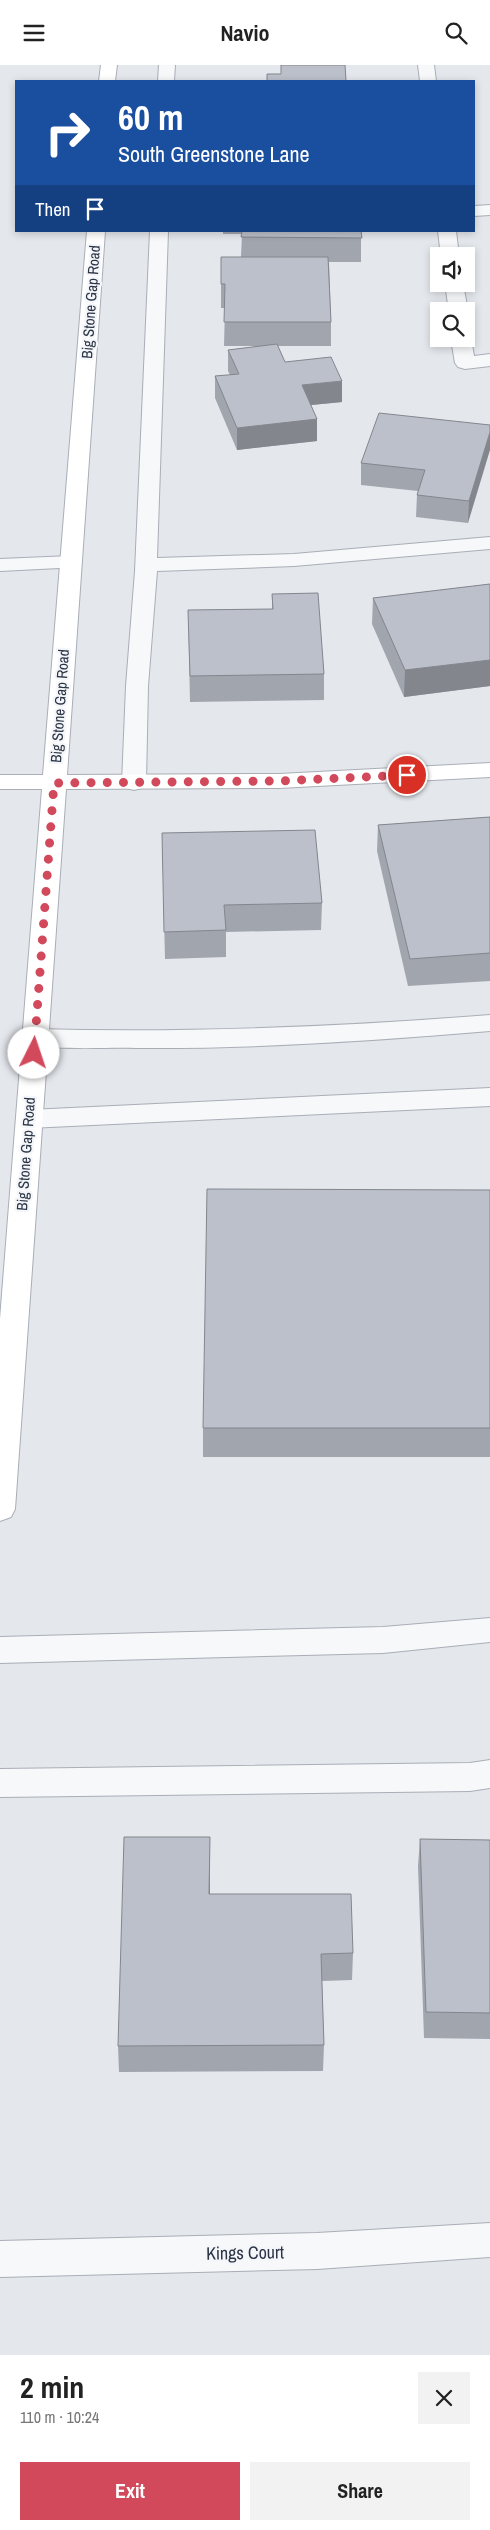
<!DOCTYPE html>
<meta charset="utf-8">
<style>
:root{--surface:#fff;--page:#f2f2f2;--text:#222;--muted:#767676;--accent:#d1495b}
body{margin:0;font-family:"Archivo Narrow",sans-serif;background:var(--page);color:var(--text);height:100vh;display:flex;flex-direction:column;font-size:19px;white-space:nowrap}
*{box-sizing:border-box;margin:0}
p{font-size:16px;color:var(--muted)}
.icon{flex:none;width:28px;height:28px;fill:none;stroke:currentColor;stroke-width:2;stroke-linecap:round;stroke-linejoin:round}
.map{position:relative;height:2290px;overflow:hidden}
.panel{display:flex;flex-direction:column;background:var(--surface);flex:1}
.panel>*{flex:none}
.top-card{position:absolute;left:15px;top:15px;width:460px;height:152px;border-radius:0px;box-shadow:0 2px 8px #0003;background:#1a4fa0;color:#fff;overflow:hidden}
.fabs{position:absolute;left:430px;top:182px;display:grid;gap:10px}
.fabs a{display:grid;place-items:center;width:45px;height:45px;border-radius:0px;background:var(--surface);box-shadow:0 2px 8px #0003;font-size:25px}
.pin{position:absolute;display:grid;place-items:center;width:42px;height:42px;color:#fff;margin:-21px;border:2px solid #fff;border-radius:50%;box-shadow:0 1px 5px #0007}
.me{position:absolute;width:55px;margin:-28px;rotate:4deg;stroke-linejoin:round;filter:drop-shadow(0 0 4px #0008)}
.turn{display:flex;align-items:center;gap:18px;height:105px;padding:0 20px;font-size:22px}
.turn .icon{width:65px;height:65px;stroke-width:2.5}
.turn b{display:block;font-size:35px;line-height:42px}
.then{display:flex;align-items:center;height:48px;padding:0 20px;background:#0003;gap:10px;font-size:19px}
.round{display:grid;place-items:center;flex:none;width:52px;height:52px;border-radius:0px;background:var(--page)}
.headline{display:flex;align-items:center;justify-content:space-between;height:85px;padding:0 20px}
h1{font-size:30px;font-weight:700;line-height:38px}
.button{display:flex;gap:10px;margin-top:auto;padding:10px 20px}
.button a{flex:1;height:58px;border-radius:0px;background:var(--accent);color:#fff;font-size:20px;font-weight:700;line-height:58px;text-align:center}
.button a+a{background:var(--page);color:var(--text)}
header{display:flex;justify-content:space-between;align-items:center;height:65px;padding:0 20px;background:var(--surface);font-size:22px;font-weight:700}
.map>svg:first-child{display:block}
.lines{fill:none;stroke-linecap:round;stroke-linejoin:round}
.lane-casing{stroke:#a9aeb7;stroke-width:2}
.street-casing{stroke:#a9aeb7;stroke-width:2}
.secondary-casing{stroke:#a9aeb7;stroke-width:2}
.lane{fill:#f7f8fa;fill-rule:evenodd}
.street{fill:#f7f8fa;fill-rule:evenodd}
.secondary{fill:#fff;fill-rule:evenodd}
.wall{fill:#a1a5ae}
.shaded-wall{fill:#83868d}
.building{fill:#bbc0ca;stroke:#83868d}
.route{stroke:#d1495b;stroke-width:9;stroke-dasharray:0 16.2}
.labels{text-anchor:middle;stroke-width:4.5;stroke-linejoin:round;paint-order:stroke}
.street-label{font-size:15px;fill:#2b3445;stroke:#f4f6f9}
.near-street-label{font-size:18px;fill:#2b3445;stroke:#f4f6f9}
</style>
<header><svg class="icon" aria-label="menu" viewBox="0 0 24 24"><path d="M4 6h16M4 12h16M4 18h16"/></svg>Navio<svg class="icon" aria-label="search" viewBox="0 0 24 24"><circle cx="10" cy="10" r="6"/><path d="M15 15l6 6"/></svg></header>
<div class="map">
<svg width="490" height="2290" viewBox="0 0 490 2290">
<rect width="100%" height="100%" fill="#e4e7ec"/>
<g class="lines">
<!-- lane casing -->
<g class="lane-casing">
<path id="lane" d="M159 0H175L174 16H158Z
M490 140V150L474 151V141Z
M150 166H168L157 493 294 489 490 472V484L294 501 157 506 148 621 146 718 142 723 134 725 126 723 122 718 126 621 135 506Z
M71 491 79 492 82 497 79 502 0 506V494Z
M490 950V966C372 976 254 984 136 983 104 982 56 986 26 978L22 972 26 966 35 964C187 968 338 962 490 950Z
M490 1023V1041L29 1063 20 1060 16 1054 20 1048 29 1045Z
M490 1553V1577L383 1588 0 1598V1572L383 1562Z
M490 1695V1723L470 1726 0 1732V1704L470 1698Z"/>
</g>
<!-- street casing -->
<g class="street-casing">
<path id="street" d="M418 0H434L436 16H420Z
M438 166H456L459 191H441Z
M445 219H463L468 246 466 248 449 246Z
M466 269 471 274 474 291 490 289V301L465 304 458 302 455 298 451 274H466Z
M490 2158V2192L317 2204 0 2212V2176L317 2168Z"/>
</g>
<!-- secondary casing -->
<g class="secondary-casing">
<path id="secondary" d="M101 0H117L115 16H99Z
M87 166H105L67 710 279 709 490 698V712L279 723 66 724 15 1444 11 1452 0 1456V1254L42 724H0V710H43Z"/>
</g>
<!-- lane -->
<use href="#lane" class="lane"/>
<!-- street -->
<use href="#street" class="street"/>
<!-- secondary -->
<use href="#secondary" class="secondary"/>
</g>
<!-- wall -->
<path class="wall" d="M223 166H361V197H329L331 257V281H278L285 297 342 337 311 340 317 354V376L237 385 215 333V311L230 310 228 306V285L257 281H224L225 243H221V192H241L242 169H223Z
M490 360 468 458 416 452 417 430 418 426 361 420V398Z
M490 519V621L404 632 372 559 373 533Z
M272 529 324 609V635L190 637 188 545 272 544Z
M490 752V916L408 921 377 786 378 760Z
M162 768 322 838 321 865 226 867V892L165 894Z
M490 1125V1392H203V1363Z
M210 1772V1829L353 1888 352 1915 322 1916 324 1980 323 2006 119 2007 118 1981Z
M420 1774 490 1775V1974L424 1973 418 1801Z"/>
<!-- shaded-wall -->
<path class="shaded-wall" d="M342 316V337L301 341 302 320Z
M317 354V376L237 385V363Z
M490 367V385L468 458 469 436Z
M490 595V621L404 632 405 605Z
M210 1772V1856L209 1829Z"/>
<!-- building -->
<path class="building" d="M281 0H345L346 16H267V9H281Z
M242 166H361L362 173 241 172Z
M221 192H328L331 257H224L225 219H221Z
M277 279 285 297 331 292 342 316 302 320 317 354 237 363 215 311 239 309 228 285Z
M379 348 490 360V367L469 436 417 430 425 405 361 398Z
M490 519V595L405 605 373 533Z
M318 528 324 609 190 611 188 545 273 544 272 529Z
M490 752V888L410 894 378 760Z
M315 765 322 838 224 840 226 865 164 867 162 768Z
M207 1124 490 1125V1363H203Z
M124 1772H210L209 1829H351L353 1888 321 1889 324 1980 118 1981Z
M420 1774 490 1775V1948L426 1947Z"/>
<g class="lines">
<!-- route -->
<path class="route" d="M34 988 54 718 279 716 407 710"/>
</g>
<g class="labels">
<!-- street labels -->
<g class="street-label">
<text transform="translate(91 237) rotate(-86)" y="5">Big Stone Gap Road</text>
<text transform="translate(60 641) rotate(-86)" y="5">Big Stone Gap Road</text>
<text transform="translate(26 1089) rotate(-86)" y="5">Big Stone Gap Road</text>
</g>
<!-- near-street labels -->
<g class="near-street-label">
<text transform="translate(245 2188) rotate(-1)" y="6">Kings Court</text>
</g>
</g>
</svg>
<div class="fabs">
<a><svg class="icon" aria-label="sound" viewBox="0 0 24 24"><path d="M4 9h4l5-4v14l-5-4H4zM17 9q2 3 0 6"/></svg></a>
<a><svg class="icon" aria-label="search" viewBox="0 0 24 24"><circle cx="10" cy="10" r="6"/><path d="M15 15l6 6"/></svg></a>
</div>
<div class="pin" style="left:407px;top:710px;background:#d93025"><svg class="icon" aria-label="arrive" viewBox="0 0 24 24"><path d="M6 21V4h12l-3 4 3 4H6"/></svg></div>
<svg class="me" style="left:34px;top:988px" viewBox="-20 -20 40 40"><circle r="19" fill="#fff"/><path d="M0-13L10 11 0 6-10 11z" fill="#d1495b"/></svg>
<div class="top-card">
<div class="turn"><svg class="icon" aria-label="right" viewBox="0 0 24 24"><path d="M7 20v-9h11M14 6l5 5-5 5"/></svg><div><b>60 m</b>South Greenstone Lane</div></div>
<div class="then">Then<svg class="icon" aria-label="arrive" viewBox="0 0 24 24"><path d="M6 21V4h12l-3 4 3 4H6"/></svg></div>
</div>
</div>
<section class="panel">
<div class="headline"><div><h1>2 min</h1><p>110 m · 10:24</p></div><a class="round"><svg class="icon" aria-label="close" viewBox="0 0 24 24"><path d="M6 6l12 12M18 6L6 18"/></svg></a></div>
<div class="button"><a>Exit</a><a>Share</a></div>
</section>
